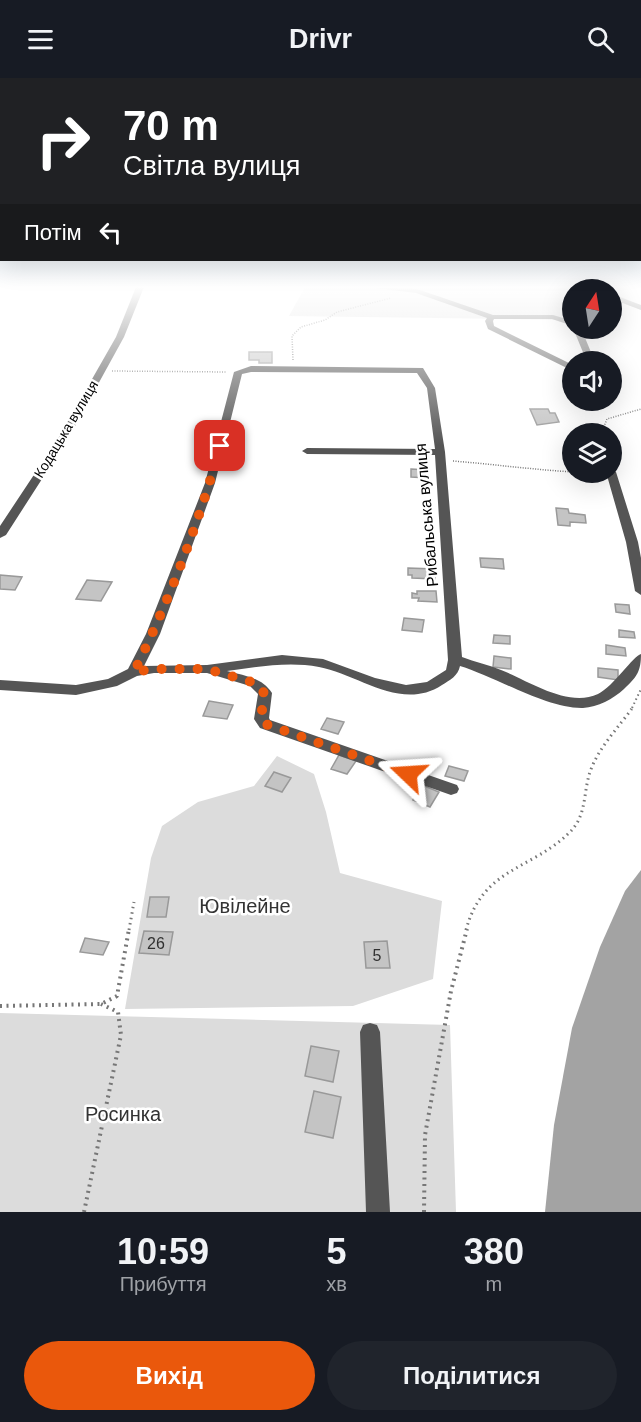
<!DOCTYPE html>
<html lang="uk">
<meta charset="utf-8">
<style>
:root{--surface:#171b24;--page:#20242c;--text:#f1f3f6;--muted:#9ea1a6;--accent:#ea580c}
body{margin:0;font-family:Arial,sans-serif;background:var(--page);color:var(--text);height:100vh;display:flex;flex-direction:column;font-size:22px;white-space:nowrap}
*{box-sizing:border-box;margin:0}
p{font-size:20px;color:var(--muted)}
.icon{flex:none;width:33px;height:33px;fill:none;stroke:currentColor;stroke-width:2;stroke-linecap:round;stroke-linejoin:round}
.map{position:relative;height:1134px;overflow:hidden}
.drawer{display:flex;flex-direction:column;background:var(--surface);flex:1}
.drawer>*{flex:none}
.hud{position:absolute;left:0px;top:0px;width:642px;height:183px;box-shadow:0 6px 24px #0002;background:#202124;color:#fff;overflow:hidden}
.needle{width:39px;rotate:12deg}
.fabs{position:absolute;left:562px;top:201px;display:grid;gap:12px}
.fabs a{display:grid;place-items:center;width:60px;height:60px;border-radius:50%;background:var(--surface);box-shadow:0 6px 24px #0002;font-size:30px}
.pin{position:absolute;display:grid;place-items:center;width:51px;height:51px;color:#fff;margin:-26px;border-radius:12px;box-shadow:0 3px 9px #0006}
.me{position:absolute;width:66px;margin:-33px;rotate:290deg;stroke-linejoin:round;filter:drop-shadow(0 0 4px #0008)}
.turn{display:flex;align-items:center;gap:21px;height:126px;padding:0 24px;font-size:27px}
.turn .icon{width:78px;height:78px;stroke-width:2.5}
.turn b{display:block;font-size:42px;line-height:51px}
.then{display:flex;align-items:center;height:57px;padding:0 24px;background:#0003;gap:12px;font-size:22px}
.eta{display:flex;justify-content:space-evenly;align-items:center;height:102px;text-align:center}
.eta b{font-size:36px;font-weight:800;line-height:42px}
.cta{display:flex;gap:12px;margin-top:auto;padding:12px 24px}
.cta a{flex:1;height:69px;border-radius:36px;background:var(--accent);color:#fff;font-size:24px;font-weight:800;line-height:69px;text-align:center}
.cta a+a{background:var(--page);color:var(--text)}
header{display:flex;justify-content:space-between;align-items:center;height:78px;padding:0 24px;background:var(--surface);font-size:27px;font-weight:800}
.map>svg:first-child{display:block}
.green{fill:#dcdcdc}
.water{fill:#a3a3a3}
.building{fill:#c4c4c4;stroke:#999;stroke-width:1.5}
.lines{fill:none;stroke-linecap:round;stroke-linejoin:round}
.path-far3{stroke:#777;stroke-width:1.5;stroke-dasharray:1 1.5;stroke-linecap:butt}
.path-far2{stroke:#777;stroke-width:2;stroke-dasharray:1.5 3;stroke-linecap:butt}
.path-far1{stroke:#777;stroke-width:3;stroke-dasharray:1.5 4;stroke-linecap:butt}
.path{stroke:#777;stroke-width:4;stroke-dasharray:2 4.5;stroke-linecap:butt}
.minor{fill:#555;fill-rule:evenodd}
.route{stroke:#ea580c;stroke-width:10;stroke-dasharray:0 18}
.labels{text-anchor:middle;stroke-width:5;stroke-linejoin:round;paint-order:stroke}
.far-street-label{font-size:14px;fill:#000;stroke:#fff}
.street-label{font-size:16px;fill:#000;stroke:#fff}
.near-number-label{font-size:16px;fill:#313131}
.near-park-label{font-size:20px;fill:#333;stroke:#fff}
</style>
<header><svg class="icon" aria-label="menu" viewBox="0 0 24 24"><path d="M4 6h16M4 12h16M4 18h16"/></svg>Drivr<svg class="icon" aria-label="search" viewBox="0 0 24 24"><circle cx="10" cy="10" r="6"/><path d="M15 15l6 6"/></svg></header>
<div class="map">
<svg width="641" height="1134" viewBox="0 0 641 1134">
<rect width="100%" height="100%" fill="#fff"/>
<!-- green -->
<path class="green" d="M305 209H566L580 211 573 212V242L289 238Z
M277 678 314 696 326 734 340 795 442 823 433 901 353 928 125 931 151 780 162 748 198 724 254 708Z
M0 935 450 947 456 1134H0Z"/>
<!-- water -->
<path class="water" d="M641 792V1134H545L554 1047 572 950 600 869 625 813Z"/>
<!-- building -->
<path class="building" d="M249 274H272V285H259V282H249Z
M530 331H548L550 335H555L559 344 537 347Z
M411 391 428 392V400L411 399Z
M556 430 568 431 569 435 585 437 586 445 570 444V448L558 447Z
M480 480 503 481 504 491 481 489Z
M408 490 435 491V501L412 500V497H408Z
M0 497 22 499 15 512 0 511Z
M87 502 112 504 101 523 76 521Z
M417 513H436L437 524 418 523 419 520H412V515L417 516Z
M615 526 629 527 630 536 616 534Z
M404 540 424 542 422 554 402 552Z
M619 552 634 554 635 560 619 559Z
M494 557 510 558V566L493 565Z
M606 567 625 570 626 578 606 576Z
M494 578 511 580V591L493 589Z
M598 590 618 592V602L598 599Z
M209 623 233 627 227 641 203 638Z
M327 640 344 644 338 656 321 651Z
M339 677 356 683 347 696 331 691Z
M449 688 468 693 464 703 445 698Z
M274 694 291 700 282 714 265 708Z
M422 707 439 714 430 729 413 722Z
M150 819H169L166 839H147Z
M144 853 173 854 169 877 139 875Z
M85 860 109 864 103 877 80 874Z
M387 863 390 890H366L364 864Z
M311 968 339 973 333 1004 305 998Z
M314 1013 341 1019 333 1060 305 1054Z"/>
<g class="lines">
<!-- path-far3 -->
<path class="path-far3" d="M293 282 292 258 301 249 325 242 337 234 391 220
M112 293 227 294
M601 356 607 341 641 331
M453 383C502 387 550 394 599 395"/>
<!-- path-far2 -->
<path class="path-far2" d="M632 630 641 611"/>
<!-- path-far1 -->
<path class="path-far1" d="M129 852 134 824
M466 852C483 789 532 792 570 754 587 737 583 715 590 694 598 670 619 649 633 629"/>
<!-- path -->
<path class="path" d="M0 928 101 926 117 918 129 851
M84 1134 121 957 118 934 101 926
M424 1134 425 1057 451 913 467 851"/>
<!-- minor -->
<path class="minor" d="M136 209H144L124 259 69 359 6 457 0 460V448L59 359 116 259Z
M366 209 417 211 493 237H553L573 243V248L552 241H494L493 243 494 248 573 287V293L488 251 485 243 487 240 416 215Z
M585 209H594L599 212H588Z
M612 216 641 227V232L612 221Z
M573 250H581L595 284H587Z
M251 288 423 290 435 310 445 374 462 579C475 584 489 587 501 592 529 603 568 630 598 616 614 608 633 578 641 576 641 593 637 599 624 611 613 621 598 629 583 630 547 631 496 599 460 588 458 598 450 602 442 607 401 634 358 596 319 589 288 583 258 589 227 593 245 598 261 599 272 615L269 640 270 642 457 707 459 711 457 715 451 717 260 650 254 641 258 616 250 608 207 595H154L137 598 117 608 76 617 0 612V602L76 607 108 601 128 591 146 556 205 405 234 294ZM251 294 417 295 427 310 435 371 307 370 302 373 307 376 435 377 448 582 446 592 427 604 406 607 375 600 323 581 282 577 207 587 144 588 160 556 215 405 242 296Z
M612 391 616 394 638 464 641 480V517L635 513 626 464 606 394H612Z
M370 945 377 947 380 954 390 1134H366L360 954 363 947Z"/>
</g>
<!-- sky -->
<linearGradient id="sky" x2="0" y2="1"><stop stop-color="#8cadcc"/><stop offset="0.57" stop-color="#fff"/><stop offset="1" stop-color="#fff" stop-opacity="0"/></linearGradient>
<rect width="641" height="367" fill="url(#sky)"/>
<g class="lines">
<!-- route -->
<path class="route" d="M220 368C200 443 168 525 134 594L154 591H207L255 605 264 615 261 641 265 646 408 696"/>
</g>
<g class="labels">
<!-- far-street labels -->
<g class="far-street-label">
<text transform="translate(66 351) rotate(-59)" y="5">Кодацька вулиця</text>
</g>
<!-- street labels -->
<g class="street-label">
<text transform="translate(426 437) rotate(-95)" y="6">Рибальська вулиця</text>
</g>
<!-- near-number labels -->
<g class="near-number-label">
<text x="156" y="871">26</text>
<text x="377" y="883">5</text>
</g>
<!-- near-park labels -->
<g class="near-park-label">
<text x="245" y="835">Ювілейне</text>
<text x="123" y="1043">Росинка</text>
</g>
</g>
</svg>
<div class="fabs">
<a><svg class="needle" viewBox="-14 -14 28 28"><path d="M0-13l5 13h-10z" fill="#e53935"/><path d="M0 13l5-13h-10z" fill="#9ea1a6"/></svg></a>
<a><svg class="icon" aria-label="sound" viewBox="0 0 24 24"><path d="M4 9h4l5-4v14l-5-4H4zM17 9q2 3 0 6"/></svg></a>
<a><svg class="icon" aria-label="layers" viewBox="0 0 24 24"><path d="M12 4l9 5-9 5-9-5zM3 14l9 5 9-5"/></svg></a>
</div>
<div class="pin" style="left:220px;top:368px;background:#d93025"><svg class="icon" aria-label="arrive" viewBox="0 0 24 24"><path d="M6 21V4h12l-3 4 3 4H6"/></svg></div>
<svg class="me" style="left:408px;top:696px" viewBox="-20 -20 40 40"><path d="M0-17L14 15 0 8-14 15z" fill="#ea580c" stroke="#fff" stroke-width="4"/></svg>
<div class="hud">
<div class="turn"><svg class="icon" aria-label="right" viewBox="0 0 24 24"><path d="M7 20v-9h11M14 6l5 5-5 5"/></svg><div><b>70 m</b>Світла вулиця</div></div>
<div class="then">Потім<svg class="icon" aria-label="left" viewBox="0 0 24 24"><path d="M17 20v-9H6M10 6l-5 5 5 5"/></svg></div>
</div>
</div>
<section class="drawer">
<div class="eta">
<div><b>10:59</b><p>Прибуття</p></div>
<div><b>5</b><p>хв</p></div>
<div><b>380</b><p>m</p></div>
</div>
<div class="cta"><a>Вихід</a><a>Поділитися</a></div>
</section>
